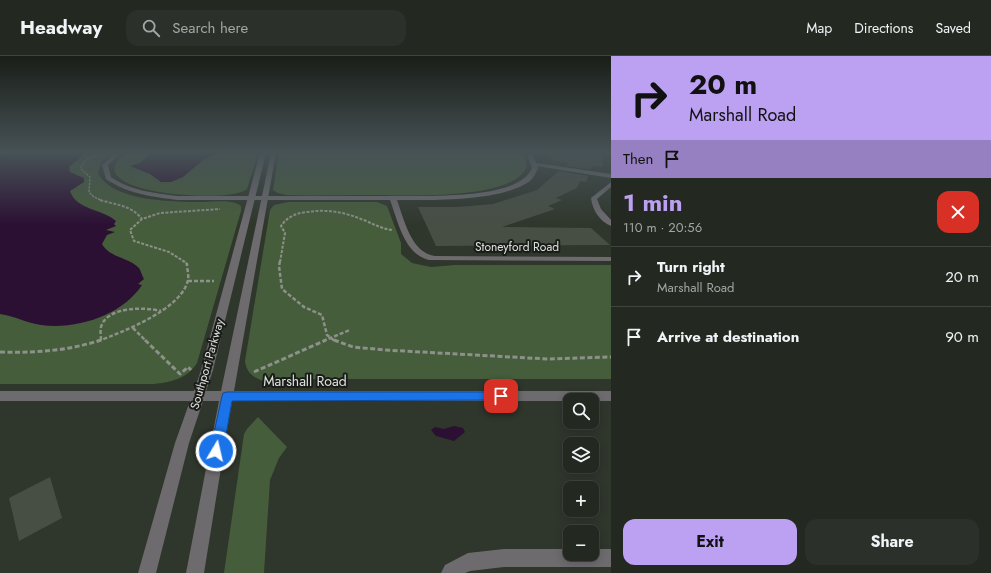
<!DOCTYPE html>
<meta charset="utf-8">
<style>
:root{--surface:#232821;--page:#2b302a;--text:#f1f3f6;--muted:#a3a6a5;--line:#40443f;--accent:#bca0f2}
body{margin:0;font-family:Jost,sans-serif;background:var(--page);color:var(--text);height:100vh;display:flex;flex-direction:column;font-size:15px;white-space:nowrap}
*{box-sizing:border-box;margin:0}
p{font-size:13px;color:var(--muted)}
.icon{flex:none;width:22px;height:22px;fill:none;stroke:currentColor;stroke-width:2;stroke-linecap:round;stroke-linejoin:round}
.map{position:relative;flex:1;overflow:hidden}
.side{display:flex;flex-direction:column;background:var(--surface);width:380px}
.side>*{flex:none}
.banner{background:#bca0f2;color:#111;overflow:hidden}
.fabs{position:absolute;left:563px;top:337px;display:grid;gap:8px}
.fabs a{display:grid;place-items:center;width:36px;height:36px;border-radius:8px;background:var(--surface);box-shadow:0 2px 10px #0003,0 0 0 1px var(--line);font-size:20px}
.pin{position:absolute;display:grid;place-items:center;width:34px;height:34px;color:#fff;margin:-17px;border-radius:8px;box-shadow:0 2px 6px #0006}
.me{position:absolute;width:44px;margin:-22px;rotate:9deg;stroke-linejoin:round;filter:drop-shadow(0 0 3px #0008)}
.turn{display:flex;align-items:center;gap:14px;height:84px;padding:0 12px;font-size:18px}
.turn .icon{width:52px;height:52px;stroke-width:2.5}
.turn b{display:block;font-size:28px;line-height:34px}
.then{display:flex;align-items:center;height:38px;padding:0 12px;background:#0003;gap:8px;font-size:15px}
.round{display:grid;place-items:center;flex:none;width:42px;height:42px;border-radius:12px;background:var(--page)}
.headline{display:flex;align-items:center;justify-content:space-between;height:68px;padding:0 12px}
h1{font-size:24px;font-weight:700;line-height:30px;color:var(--accent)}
.cta{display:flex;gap:8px;margin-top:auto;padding:8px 12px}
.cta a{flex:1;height:46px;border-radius:12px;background:var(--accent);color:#111;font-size:16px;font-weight:700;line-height:46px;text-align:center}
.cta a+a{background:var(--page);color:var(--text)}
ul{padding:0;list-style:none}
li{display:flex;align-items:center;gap:12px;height:60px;padding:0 12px;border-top:1px solid var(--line)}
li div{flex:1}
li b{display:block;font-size:15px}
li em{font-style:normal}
header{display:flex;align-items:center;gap:24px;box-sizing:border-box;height:56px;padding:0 20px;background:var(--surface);border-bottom:1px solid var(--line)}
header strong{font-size:19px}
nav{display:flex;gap:22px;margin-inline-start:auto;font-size:14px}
.search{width:280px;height:36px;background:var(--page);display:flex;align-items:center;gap:10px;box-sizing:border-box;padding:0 14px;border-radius:12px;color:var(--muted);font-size:15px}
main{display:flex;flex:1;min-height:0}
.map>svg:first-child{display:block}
.green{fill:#465d3b}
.water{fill:#2c1034}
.building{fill:#474e44}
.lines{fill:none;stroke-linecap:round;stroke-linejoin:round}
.path-far3{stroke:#8c9189;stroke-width:1.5;stroke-dasharray:2.5 1;stroke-linecap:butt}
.path-far2{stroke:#8c9189;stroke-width:2;stroke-dasharray:3 1.5;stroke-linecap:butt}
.path-far1{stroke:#8c9189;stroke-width:2.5;stroke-dasharray:4 2;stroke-linecap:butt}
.path{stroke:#8c9189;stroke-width:3;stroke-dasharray:5 2.5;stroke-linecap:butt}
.minor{fill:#6e6b6f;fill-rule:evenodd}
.tertiary{fill:#6e6b6f;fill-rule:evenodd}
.route{fill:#1a73e8;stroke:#114b97}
.labels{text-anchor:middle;stroke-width:4;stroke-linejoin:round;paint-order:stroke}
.street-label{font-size:12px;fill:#dee2dc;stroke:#191c18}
.near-street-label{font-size:14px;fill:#dee2dc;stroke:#191c18}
</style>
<header>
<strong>Headway</strong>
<div class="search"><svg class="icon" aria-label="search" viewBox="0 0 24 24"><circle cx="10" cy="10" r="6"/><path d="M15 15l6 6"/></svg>Search here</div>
<nav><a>Map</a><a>Directions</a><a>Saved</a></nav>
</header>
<main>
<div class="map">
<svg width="611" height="517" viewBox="0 0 611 517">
<rect width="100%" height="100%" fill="#2f362c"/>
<!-- green -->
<path class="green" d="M0 97H112L101 107 98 117C112 146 176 146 204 146 216 146 231 143 241 150V155L197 307C187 323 171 326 154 328H0Z
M126 97H258L247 133C229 149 71 137 126 97Z
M279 97H523L527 109C518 146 399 139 368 139 341 139 313 140 286 139L278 137 273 134Z
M288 146H377L387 150 401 187V198L412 207 431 211 455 209H611V323H288L287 328C270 328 247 325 245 305L270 154 274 149Z
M258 361 287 391 279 402 270 424 264 517H224L244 378 247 373Z"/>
<!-- water -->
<path class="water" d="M5 97H85L69 111 70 116 84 122V126L70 135C76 154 103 153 116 165L114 168 116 170 106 174 115 176 107 179 102 188C110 202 128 201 139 212 141 215 142 220 144 223L138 228 142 229C123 258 79 274 41 269 27 267 14 260 0 258V100Z
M151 97H218L203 104 183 121 171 126H161L150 118 130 110 140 107Z
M454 370 463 372 465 376 454 385 436 380 431 374 435 371 444 373Z"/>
<!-- building -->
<path class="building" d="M552 97H603L602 111 592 110 590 113 565 110 569 107 551 104Z
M559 115 588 120 586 126 580 125 577 132 556 142 562 144 548 150 555 153 502 171 591 172 610 189 436 190 418 151H457L493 148 537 134Z
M50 421 62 462 19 485 9 442Z"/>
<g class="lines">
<!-- path-far3 -->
<path class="path-far3" d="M102 97 86 104 81 110 82 114 90 121 89 136 94 141 103 145"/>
<!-- path-far2 -->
<path class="path-far2" d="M100 144C116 149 131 149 142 163
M185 206 169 196 134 185 130 174 142 163 160 157 220 153
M280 206 285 177 281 170C287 161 296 157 307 156 326 153 344 156 361 163 372 167 381 173 393 174"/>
<!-- path-far1 -->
<path class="path-far1" d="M280 205 279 210 282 233 304 251 322 259 327 279 335 285
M188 225H214
M133 272 146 285
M101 284C101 280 100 275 101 271 107 250 145 251 161 255
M98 285C123 276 182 253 188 224 189 219 187 213 187 208L183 205
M323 285 350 274"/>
<!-- path -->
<path class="path" d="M145 284 180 318 188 311 191 314
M334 284 353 291 385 294 547 303 611 301
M0 296C34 297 68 295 101 284
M254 316 326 284"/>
<!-- minor -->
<path class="minor" d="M115 97H121L108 109 111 121C131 135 154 137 178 140H433C459 139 520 139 532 112L527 99 529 97H533V99L536 107 611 118V122L537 110 538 112C536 117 534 121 530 125 501 146 432 144 397 144 404 163 411 197 435 200L611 201V205L429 204C404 198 398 165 390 144H178C153 141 128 138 106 123L102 109Z
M611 126V131L597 143 601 153 611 164V170C600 166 592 153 591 142Z
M227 335H611V345H227L223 343 221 340 223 337Z
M504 493H570V498H592V493H611V511H504L470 515 465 517H441L445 509 468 497Z"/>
<!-- tertiary -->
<path class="tertiary" d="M260 97H266L213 314 206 335H221L271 97H276L228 369 204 517H186L219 345H203L189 387 156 517H138L175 387 190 345H0V335H194L201 314Z"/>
</g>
<!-- sky -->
<linearGradient id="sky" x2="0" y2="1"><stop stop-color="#1a1e18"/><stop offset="0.57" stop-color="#475256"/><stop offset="1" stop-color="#475256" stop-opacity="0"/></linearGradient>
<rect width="611" height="169" fill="url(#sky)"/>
<!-- route -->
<path class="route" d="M227 336H501L505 337 507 340 505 343 501 344 232 345 223 395 221 399 216 401 212 399 210 395 222 340 223 337Z"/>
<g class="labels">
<!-- street labels -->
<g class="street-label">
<text x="517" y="195">Stoneyford Road</text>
<text transform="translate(207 308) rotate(-74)" y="4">Southport Parkway</text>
</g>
<!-- near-street labels -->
<g class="near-street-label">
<text x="305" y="330">Marshall Road</text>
</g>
</g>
</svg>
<div class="fabs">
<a><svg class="icon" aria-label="search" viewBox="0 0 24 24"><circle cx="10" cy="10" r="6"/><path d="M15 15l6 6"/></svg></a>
<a><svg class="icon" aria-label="layers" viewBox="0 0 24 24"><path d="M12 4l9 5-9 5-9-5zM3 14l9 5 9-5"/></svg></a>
<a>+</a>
<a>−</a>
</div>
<div class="pin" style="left:501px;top:340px;background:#d93025"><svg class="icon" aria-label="arrive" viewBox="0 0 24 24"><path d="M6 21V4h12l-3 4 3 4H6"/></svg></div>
<svg class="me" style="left:216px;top:395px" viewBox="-20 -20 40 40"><circle r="17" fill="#1a73e8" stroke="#fff" stroke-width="3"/><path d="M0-11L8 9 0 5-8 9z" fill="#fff"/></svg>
</div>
<section class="side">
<div class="banner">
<div class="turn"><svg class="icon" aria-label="right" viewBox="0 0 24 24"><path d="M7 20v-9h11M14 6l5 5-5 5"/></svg><div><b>20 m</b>Marshall Road</div></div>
<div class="then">Then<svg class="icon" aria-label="arrive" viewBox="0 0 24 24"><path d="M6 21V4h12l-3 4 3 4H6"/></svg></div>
</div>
<div class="headline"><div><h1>1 min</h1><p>110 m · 20:56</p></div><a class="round" style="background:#d93025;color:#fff"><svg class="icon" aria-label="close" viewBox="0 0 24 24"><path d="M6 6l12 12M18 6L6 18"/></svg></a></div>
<ul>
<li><svg class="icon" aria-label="right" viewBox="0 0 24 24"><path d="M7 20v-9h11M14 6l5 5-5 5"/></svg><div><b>Turn right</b><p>Marshall Road</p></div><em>20 m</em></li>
<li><svg class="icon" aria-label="arrive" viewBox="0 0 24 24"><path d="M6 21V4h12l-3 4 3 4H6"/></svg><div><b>Arrive at destination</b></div><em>90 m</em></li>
</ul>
<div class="cta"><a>Exit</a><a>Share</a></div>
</section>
</main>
